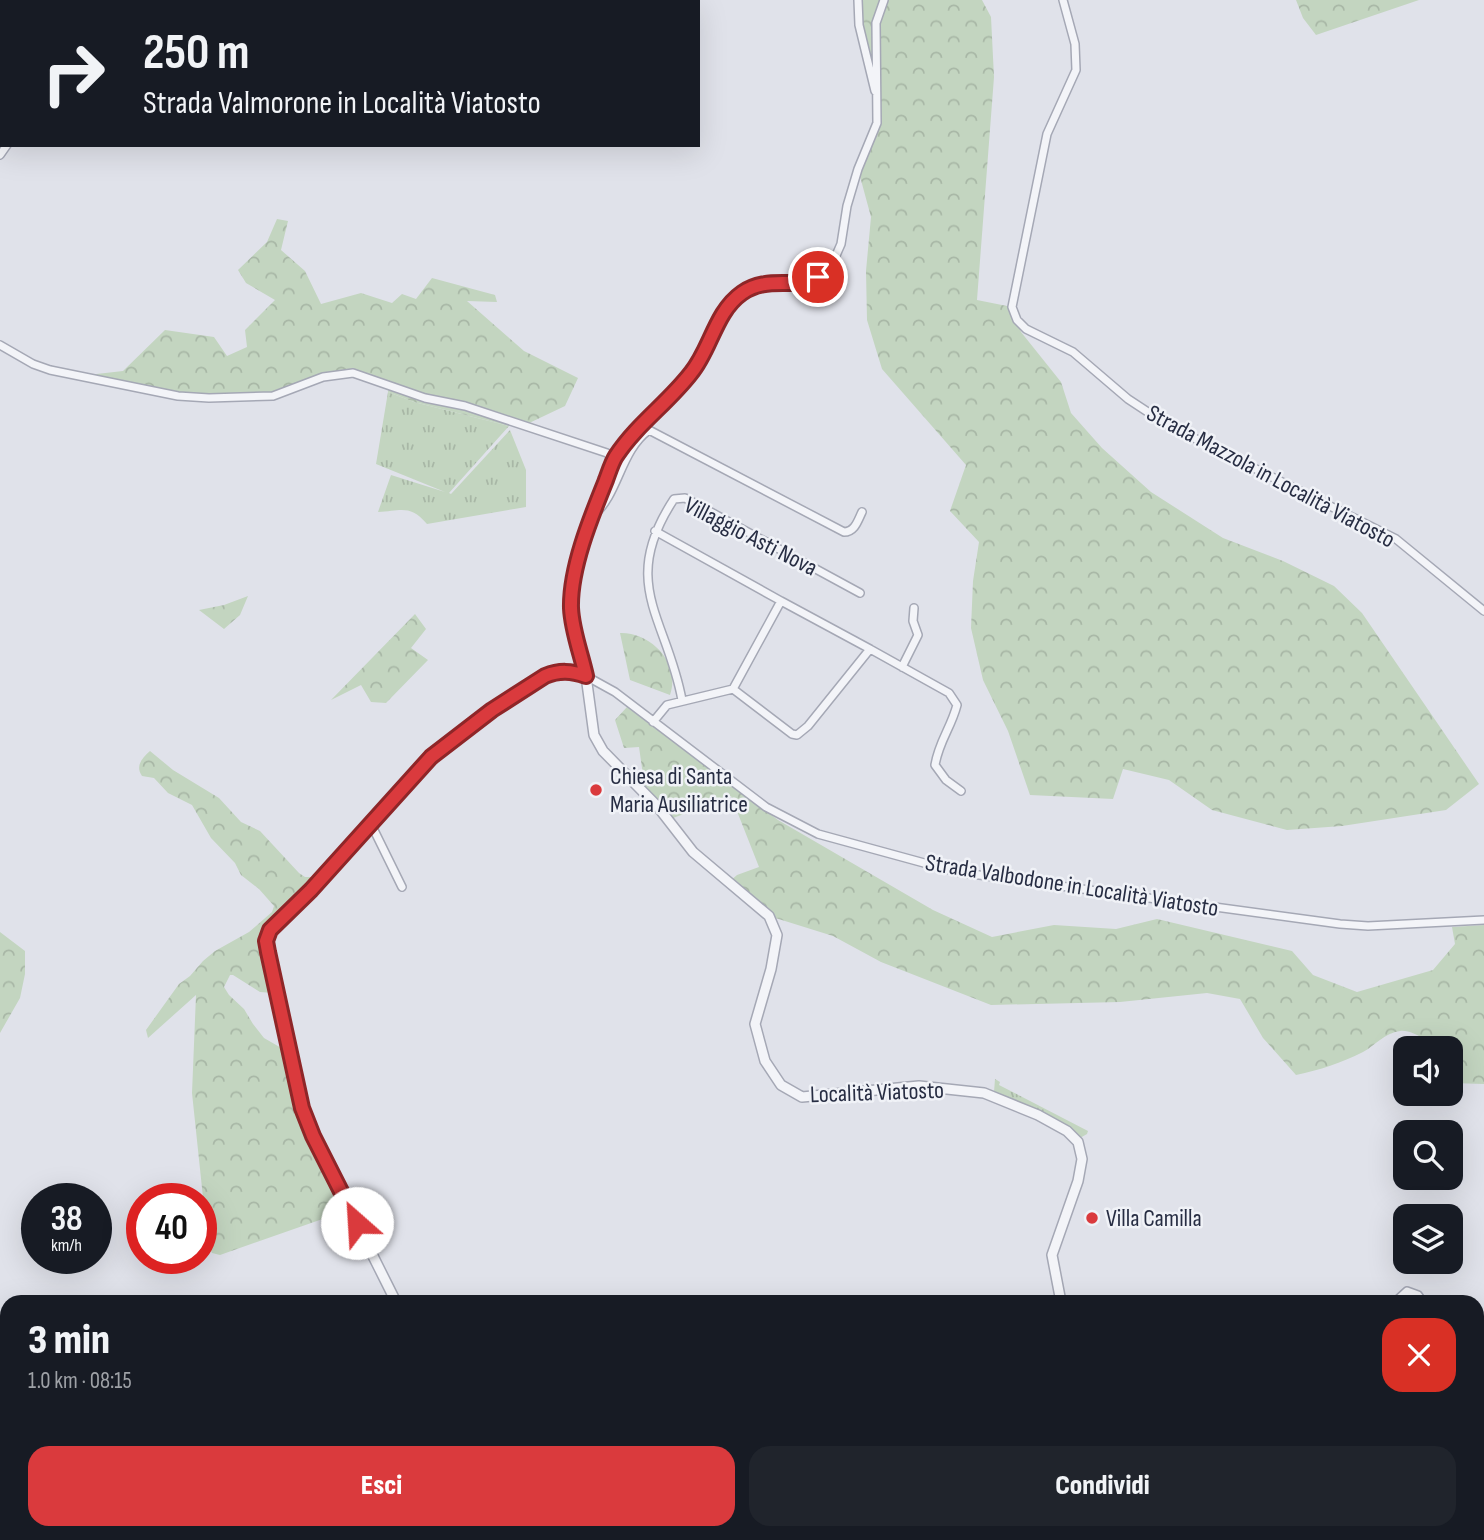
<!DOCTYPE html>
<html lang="it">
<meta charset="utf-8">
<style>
:root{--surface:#171b24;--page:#20242c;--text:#f1f3f6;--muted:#9ea1a6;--accent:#da3a3d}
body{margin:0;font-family:"Sofia Sans Condensed",sans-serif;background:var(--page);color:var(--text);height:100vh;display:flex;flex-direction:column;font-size:26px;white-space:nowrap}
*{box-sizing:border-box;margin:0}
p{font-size:23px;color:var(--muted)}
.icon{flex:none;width:38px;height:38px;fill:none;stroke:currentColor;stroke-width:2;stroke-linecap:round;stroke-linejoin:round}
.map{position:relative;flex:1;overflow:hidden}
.sheet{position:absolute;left:0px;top:1295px;width:1484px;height:245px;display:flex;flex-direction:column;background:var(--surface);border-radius:21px 21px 0 0;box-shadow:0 7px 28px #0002}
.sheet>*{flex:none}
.guide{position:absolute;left:0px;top:0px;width:700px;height:147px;box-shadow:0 7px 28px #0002;background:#171b24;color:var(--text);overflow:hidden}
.fabs{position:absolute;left:1393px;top:1036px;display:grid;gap:14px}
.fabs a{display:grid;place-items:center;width:70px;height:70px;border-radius:14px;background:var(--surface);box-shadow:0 7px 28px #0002;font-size:35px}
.speed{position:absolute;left:21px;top:1183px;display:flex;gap:14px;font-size:35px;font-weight:700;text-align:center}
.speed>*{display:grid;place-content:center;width:91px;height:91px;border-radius:50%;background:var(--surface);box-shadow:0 7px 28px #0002;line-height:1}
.speed small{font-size:18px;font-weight:400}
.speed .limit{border:10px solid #d22;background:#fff;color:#111}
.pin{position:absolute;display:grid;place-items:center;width:60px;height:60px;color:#fff;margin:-30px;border:4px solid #fff;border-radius:50%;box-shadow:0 2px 7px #0007}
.me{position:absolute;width:77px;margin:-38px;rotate:334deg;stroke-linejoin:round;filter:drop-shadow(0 0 5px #0008)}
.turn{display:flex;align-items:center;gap:24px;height:147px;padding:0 28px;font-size:32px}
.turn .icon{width:91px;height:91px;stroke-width:2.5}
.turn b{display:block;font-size:49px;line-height:60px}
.round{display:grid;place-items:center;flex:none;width:74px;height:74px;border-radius:21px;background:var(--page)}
.headline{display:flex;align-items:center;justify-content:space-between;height:119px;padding:0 28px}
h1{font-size:42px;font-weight:800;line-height:52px}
.primary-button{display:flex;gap:14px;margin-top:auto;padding:14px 28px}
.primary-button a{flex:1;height:80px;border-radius:21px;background:var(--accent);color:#fff;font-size:28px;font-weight:800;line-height:80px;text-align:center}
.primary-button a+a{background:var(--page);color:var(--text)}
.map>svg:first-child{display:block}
.grass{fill:url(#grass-tufts)}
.forest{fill:url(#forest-crowns)}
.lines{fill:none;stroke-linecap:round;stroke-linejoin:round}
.minor-casing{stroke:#a5a8b5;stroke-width:10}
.tertiary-casing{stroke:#a5a8b5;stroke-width:12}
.minor{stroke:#f3f4f8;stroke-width:7}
.tertiary{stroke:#f3f4f8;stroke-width:9}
.route-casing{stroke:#8e2628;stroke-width:18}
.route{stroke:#da3a3d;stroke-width:12}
.poi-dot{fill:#da3a3d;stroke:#f0f2f7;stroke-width:2.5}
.labels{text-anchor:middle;stroke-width:5;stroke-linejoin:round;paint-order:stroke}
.street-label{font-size:24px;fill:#272d43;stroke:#f0f2f7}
.poi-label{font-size:24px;fill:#272d43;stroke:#f0f2f7;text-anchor:start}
</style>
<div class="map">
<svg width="1484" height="1540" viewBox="0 0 1484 1540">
<defs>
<pattern id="grass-tufts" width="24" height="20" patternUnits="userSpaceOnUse" patternTransform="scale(1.75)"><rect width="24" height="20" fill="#c3d5c0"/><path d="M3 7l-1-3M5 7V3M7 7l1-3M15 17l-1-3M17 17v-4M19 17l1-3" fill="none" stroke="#a8b7a6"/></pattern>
<pattern id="forest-crowns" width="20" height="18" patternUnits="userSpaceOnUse" patternTransform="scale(1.75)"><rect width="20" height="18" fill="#c3d5c0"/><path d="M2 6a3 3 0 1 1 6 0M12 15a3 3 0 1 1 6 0" fill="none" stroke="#a8b7a6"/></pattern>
</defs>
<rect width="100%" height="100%" fill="#e0e2ea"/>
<!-- grass -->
<path class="grass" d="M388 392 414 402 509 426 449 493 451 494 510 430 526 470V507L427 524C410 504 401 511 378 512L391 475 445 492 376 464Z
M995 1079 1000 1082 999 1085 1088 1131 1087 1134 1080 1138C1060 1114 1022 1104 994 1092Z"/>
<!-- forest -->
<path class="forest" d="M858 0H982L991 17 994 77 977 300 1012 307 1021 332 1061 382 1071 413 1102 448 1151 492 1223 538 1283 561 1334 586 1362 613 1479 784 1446 810 1342 826 1287 830 1212 810 1169 780 1123 769 1113 799 1030 795 1008 731 983 680 971 628 973 581 979 542 950 511 966 465 882 369 867 320 866 271 871 217 858 169 877 123 876 101Z
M1296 0H1419L1316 35 1303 18Z
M277 219 288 221 281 250 305 271 321 304 361 293 392 303 402 294 416 299 432 278 495 295 497 302 467 301 524 351 578 378 565 406 525 425 509 426 414 402 388 392 389 387 343 372 288 392 209 398 79 376 123 371 165 330 214 337 227 356 247 347 245 330 275 300 246 283 238 270 267 242Z
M248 596 240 615 224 629 199 610 224 605Z
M415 614 426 629 411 648 428 660 386 703 371 702 361 685 331 700Z
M620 633C651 632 681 663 670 695L630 680Z
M627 707 778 820 933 910 992 937 1054 925 1116 929 1157 919 1292 951 1313 975 1357 992 1433 970 1455 944 1452 927 1484 925V1084L1451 1083 1453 1054 1451 1048C1433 1048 1415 1029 1400 1031 1384 1033 1376 1045 1363 1052 1341 1063 1320 1070 1296 1075L1263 1038 1240 999 1207 993 1120 1002 991 1005 881 962 833 936 769 916 729 882 737 875 759 867 731 796 668 820 629 776 643 775 639 747 624 748 615 720Z
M150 751 173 770 219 798 241 822 260 831 299 873 305 877H317L311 890 270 930 260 950 273 993 260 992 233 975H230L224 987 229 995 244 1009 253 1024 264 1038 290 1053 302 1108 347 1203 334 1215 220 1255 212 1253 208 1245 192 1093 196 995 148 1038 146 1030 179 984 190 976 203 961 215 951 249 932 272 912 274 906 259 889 241 875 235 863 211 838 192 805 168 793 154 778 142 776C135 766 142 758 150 751Z
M0 932 25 951V974L20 998 0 1033Z"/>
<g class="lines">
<!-- minor casing -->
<g class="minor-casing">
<path id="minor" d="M858 0 859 25 875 91
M884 0 876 23 877 123 858 169 847 206 841 244 834 260 824 272 811 280 795 284 764 283 737 297 717 324 711 339 692 372 667 399 650 414 614 458 584 542 572 595 573 625 586 676 615 692 766 807 818 834 957 872 1340 924 1368 926 1484 920
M1063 0 1075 44 1076 70 1047 134 1012 307 1017 320 1026 329 1073 352 1128 399 1166 424 1396 539 1484 611
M66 2 67 0
M0 155 7 145
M0 345 33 364 50 370 178 396 209 398 273 396 323 377 353 373 425 398 465 406 607 453 613 461
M593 516C619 494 620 451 649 430L844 532C855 532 858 520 862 512
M655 531 781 601
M870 649 949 693 957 705C951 728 939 741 935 765L946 780 961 791
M902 667 918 635 913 621 914 608
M682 700C667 618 618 584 674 499L685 498 860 593
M653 722 667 705 733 689 792 734 797 735 808 726 870 649 781 601 733 689
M371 824 402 887
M1395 1302 1407 1291 1418 1295 1423 1302
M1477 1401 1484 1405"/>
</g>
<!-- tertiary casing -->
<g class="tertiary-casing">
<path id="tertiary" d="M396 1302 313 1136 302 1108 268 952C267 945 265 938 269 931 276 918 299 902 311 891 353 848 388 797 432 756 458 731 512 692 545 676 559 669 571 671 586 676L594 735 603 751 658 807 693 852 769 916 777 935 771 969 755 1024 765 1061 781 1085 802 1097 919 1086 984 1093 1038 1115 1067 1131 1078 1142 1082 1159 1078 1181 1052 1255 1061 1302
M1185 1533 1191 1540
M459 1540 461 1533"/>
</g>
<!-- minor -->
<use href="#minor" class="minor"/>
<!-- tertiary -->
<use href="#tertiary" class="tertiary"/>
</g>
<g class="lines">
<!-- route casing -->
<g class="route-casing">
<path id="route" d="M357 1223 313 1136 302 1108 268 952 266 941 270 930 311 890 431 757 492 710 545 676C560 670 571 671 586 676 581 653 572 631 571 608 570 568 591 517 606 480 609 472 612 462 616 456 637 424 668 403 691 373 711 349 715 312 742 293 768 275 792 290 818 277"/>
</g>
<!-- route -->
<use href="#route" class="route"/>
</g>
<!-- markers -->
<g class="poi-dot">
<circle cx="596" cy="790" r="7"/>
<circle cx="1092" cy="1218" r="7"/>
</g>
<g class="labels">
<!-- street labels -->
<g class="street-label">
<text transform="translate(1271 476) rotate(28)" y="8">Strada Mazzola in Località Viatosto</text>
<text transform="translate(751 536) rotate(27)" y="8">Villaggio Asti Nova</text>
<text transform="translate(1072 885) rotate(9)" y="8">Strada Valbodone in Località Viatosto</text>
<text transform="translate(877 1092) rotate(-2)" y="8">Località Viatosto</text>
</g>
<!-- poi labels -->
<g class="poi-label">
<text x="610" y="784">Chiesa di Santa<tspan x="610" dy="28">Maria Ausiliatrice</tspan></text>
<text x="1106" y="1226">Villa Camilla</text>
</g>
</g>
</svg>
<div class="fabs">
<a><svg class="icon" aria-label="sound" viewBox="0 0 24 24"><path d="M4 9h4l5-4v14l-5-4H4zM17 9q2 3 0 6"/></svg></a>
<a><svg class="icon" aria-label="search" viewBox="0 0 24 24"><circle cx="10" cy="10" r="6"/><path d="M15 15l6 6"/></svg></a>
<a><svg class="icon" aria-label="layers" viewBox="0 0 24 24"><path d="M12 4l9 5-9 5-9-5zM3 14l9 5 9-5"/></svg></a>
</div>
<div class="speed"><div>38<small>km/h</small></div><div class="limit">40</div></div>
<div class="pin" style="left:818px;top:277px;background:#d93025"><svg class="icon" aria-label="arrive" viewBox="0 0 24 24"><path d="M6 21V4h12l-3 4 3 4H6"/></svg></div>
<svg class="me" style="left:357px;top:1223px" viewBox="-20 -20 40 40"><circle r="19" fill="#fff"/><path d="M0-13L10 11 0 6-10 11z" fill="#da3a3d"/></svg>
<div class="guide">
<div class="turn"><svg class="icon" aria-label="right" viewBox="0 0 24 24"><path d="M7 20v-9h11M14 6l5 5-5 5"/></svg><div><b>250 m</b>Strada Valmorone in Località Viatosto</div></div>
</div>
<section class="sheet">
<div class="headline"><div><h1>3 min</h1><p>1.0 km · 08:15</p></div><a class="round" style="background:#d93025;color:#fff"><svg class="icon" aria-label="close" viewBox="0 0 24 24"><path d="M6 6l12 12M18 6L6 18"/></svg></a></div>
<div class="primary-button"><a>Esci</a><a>Condividi</a></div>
</section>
</div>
